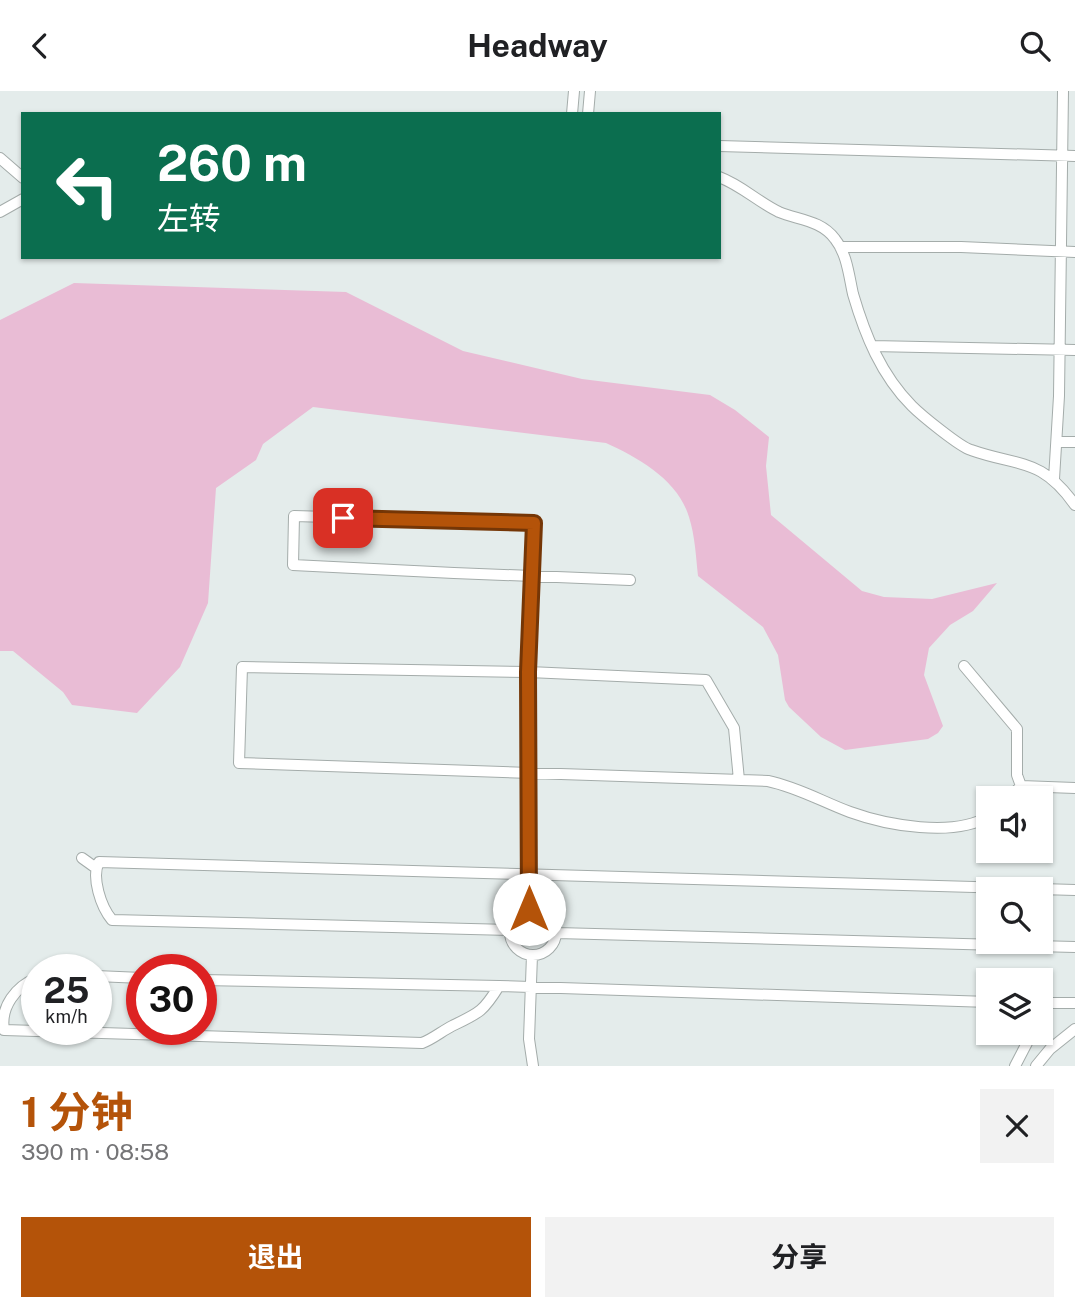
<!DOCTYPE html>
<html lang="zh">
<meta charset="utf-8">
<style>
:root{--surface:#fff;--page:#f2f2f2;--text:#202124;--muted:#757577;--accent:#b45309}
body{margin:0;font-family:"Public Sans","Noto Sans SC",sans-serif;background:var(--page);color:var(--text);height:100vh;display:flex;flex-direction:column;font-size:26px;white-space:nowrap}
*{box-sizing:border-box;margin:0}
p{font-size:23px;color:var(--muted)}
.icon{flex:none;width:38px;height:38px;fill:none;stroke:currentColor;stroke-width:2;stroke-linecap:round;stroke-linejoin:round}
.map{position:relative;height:975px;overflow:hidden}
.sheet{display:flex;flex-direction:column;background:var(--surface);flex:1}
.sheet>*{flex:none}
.top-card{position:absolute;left:21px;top:21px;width:700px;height:147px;border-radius:0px;box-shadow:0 2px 5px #0004;background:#0b6e4f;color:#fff;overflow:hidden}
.controls{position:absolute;left:976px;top:695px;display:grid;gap:14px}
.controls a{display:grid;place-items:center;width:77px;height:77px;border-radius:0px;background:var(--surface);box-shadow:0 2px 5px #0004;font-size:35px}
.speed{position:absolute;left:21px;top:863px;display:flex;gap:14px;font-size:35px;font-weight:700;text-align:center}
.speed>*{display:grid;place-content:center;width:91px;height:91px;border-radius:50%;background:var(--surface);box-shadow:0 2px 5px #0004;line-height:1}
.speed small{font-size:18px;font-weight:400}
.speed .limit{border:10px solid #d22;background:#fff;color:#111}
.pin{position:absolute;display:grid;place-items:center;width:60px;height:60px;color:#fff;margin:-30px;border-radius:14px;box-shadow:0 4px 10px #0006}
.me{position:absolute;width:77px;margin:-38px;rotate:0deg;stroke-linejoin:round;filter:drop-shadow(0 0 5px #0008)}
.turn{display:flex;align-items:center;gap:24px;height:147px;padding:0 21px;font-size:32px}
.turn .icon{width:91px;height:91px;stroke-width:2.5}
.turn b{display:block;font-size:49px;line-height:60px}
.round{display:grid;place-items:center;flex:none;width:74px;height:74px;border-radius:0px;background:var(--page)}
.overview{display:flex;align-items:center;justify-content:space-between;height:119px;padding:0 21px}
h1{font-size:42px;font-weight:700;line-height:52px;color:var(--accent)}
.cta{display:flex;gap:14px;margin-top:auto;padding:14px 21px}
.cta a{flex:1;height:80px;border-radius:0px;background:var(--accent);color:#fff;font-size:28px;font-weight:700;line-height:80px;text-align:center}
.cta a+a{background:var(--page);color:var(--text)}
header{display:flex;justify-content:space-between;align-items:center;height:91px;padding:0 21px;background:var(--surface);font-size:32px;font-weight:700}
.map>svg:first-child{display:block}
.green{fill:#e9bcd5}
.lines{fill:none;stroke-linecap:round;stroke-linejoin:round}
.minor-casing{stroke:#a4acaa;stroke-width:12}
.minor{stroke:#fff;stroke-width:10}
.route-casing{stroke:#753606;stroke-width:18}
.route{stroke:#b45309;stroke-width:12}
</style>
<header><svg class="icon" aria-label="back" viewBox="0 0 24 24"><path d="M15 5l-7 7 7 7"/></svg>Headway<svg class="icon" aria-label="search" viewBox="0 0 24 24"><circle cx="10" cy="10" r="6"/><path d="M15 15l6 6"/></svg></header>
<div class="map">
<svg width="1075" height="975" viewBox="0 0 1075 975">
<rect width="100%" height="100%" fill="#e4eceb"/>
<!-- green -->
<path class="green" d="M74 192 346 201 463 260 582 288 710 304 735 319 769 346 766 375 771 424 862 500 884 506 932 508 997 492 973 520 950 534 929 557 924 584 943 635 938 642 928 648 845 659 821 646 789 616 785 609 778 564 763 536 698 485C696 466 695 445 689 426 678 389 639 367 606 352L313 316 263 353 256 369 216 397 208 512 180 576 137 622 72 614 63 601 13 560H0V229Z"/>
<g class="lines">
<!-- minor casing -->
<g class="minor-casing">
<path id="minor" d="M572 23 574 0
M588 23 590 0
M719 55 1075 65
M0 67 23 87
M719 86C741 94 758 111 779 121 798 129 821 129 835 148 847 163 849 185 853 203 865 244 881 284 912 315 921 324 960 356 971 359 1019 376 1041 366 1075 414
M0 121 23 108
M840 156H961L1075 161
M872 255 1075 259
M1057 351H1075
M1054 388 1059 305 1063 0
M964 575 1017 638V684L1021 695
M739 689 734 637 706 589 529 581 242 576 239 672 768 690C797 696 823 711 850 721 886 734 954 747 989 725
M1009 707 1021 695 1075 697
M82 767 96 777
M1041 798 1075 799
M1044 798 1045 855
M510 841a23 23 0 1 1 46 0a23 23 0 1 1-46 0Z
M529 818V581L534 432 294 425 293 474C405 480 518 485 630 489
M510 839 112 829C101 816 91 786 99 771L1040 798
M557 842 1075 856
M532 864 529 948 533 975
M96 885 142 887
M37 887C16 895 0 916 4 939L422 952C433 948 442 940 452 935 479 922 483 921 499 895
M201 889 499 895 989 911
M1041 912H1075
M1015 975 1028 950 1029 942
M1036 975 1050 958 1075 938"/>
</g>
<!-- minor -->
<use href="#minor" class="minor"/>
</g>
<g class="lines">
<!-- route casing -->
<g class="route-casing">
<path id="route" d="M343 427 534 432 528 581 529 818"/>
</g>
<!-- route -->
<use href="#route" class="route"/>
</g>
</svg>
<div class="controls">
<a><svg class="icon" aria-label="sound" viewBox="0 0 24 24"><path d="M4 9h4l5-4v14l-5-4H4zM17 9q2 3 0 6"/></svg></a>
<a><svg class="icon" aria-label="search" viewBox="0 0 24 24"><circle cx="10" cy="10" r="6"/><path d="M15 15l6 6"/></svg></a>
<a><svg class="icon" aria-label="layers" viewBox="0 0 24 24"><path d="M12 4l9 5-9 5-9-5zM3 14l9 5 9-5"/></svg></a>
</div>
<div class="speed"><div>25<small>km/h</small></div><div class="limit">30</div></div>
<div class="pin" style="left:343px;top:427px;background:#d93025"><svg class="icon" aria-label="arrive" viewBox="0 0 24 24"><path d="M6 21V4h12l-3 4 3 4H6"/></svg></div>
<svg class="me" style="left:529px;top:818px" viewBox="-20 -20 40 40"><circle r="19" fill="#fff"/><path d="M0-13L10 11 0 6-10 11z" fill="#b45309"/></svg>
<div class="top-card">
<div class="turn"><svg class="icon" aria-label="left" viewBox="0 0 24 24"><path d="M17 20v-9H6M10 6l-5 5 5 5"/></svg><div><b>260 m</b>左转</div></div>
</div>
</div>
<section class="sheet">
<div class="overview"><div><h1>1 分钟</h1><p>390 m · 08:58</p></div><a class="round"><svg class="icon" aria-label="close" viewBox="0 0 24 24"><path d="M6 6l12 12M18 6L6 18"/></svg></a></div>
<div class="cta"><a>退出</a><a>分享</a></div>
</section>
